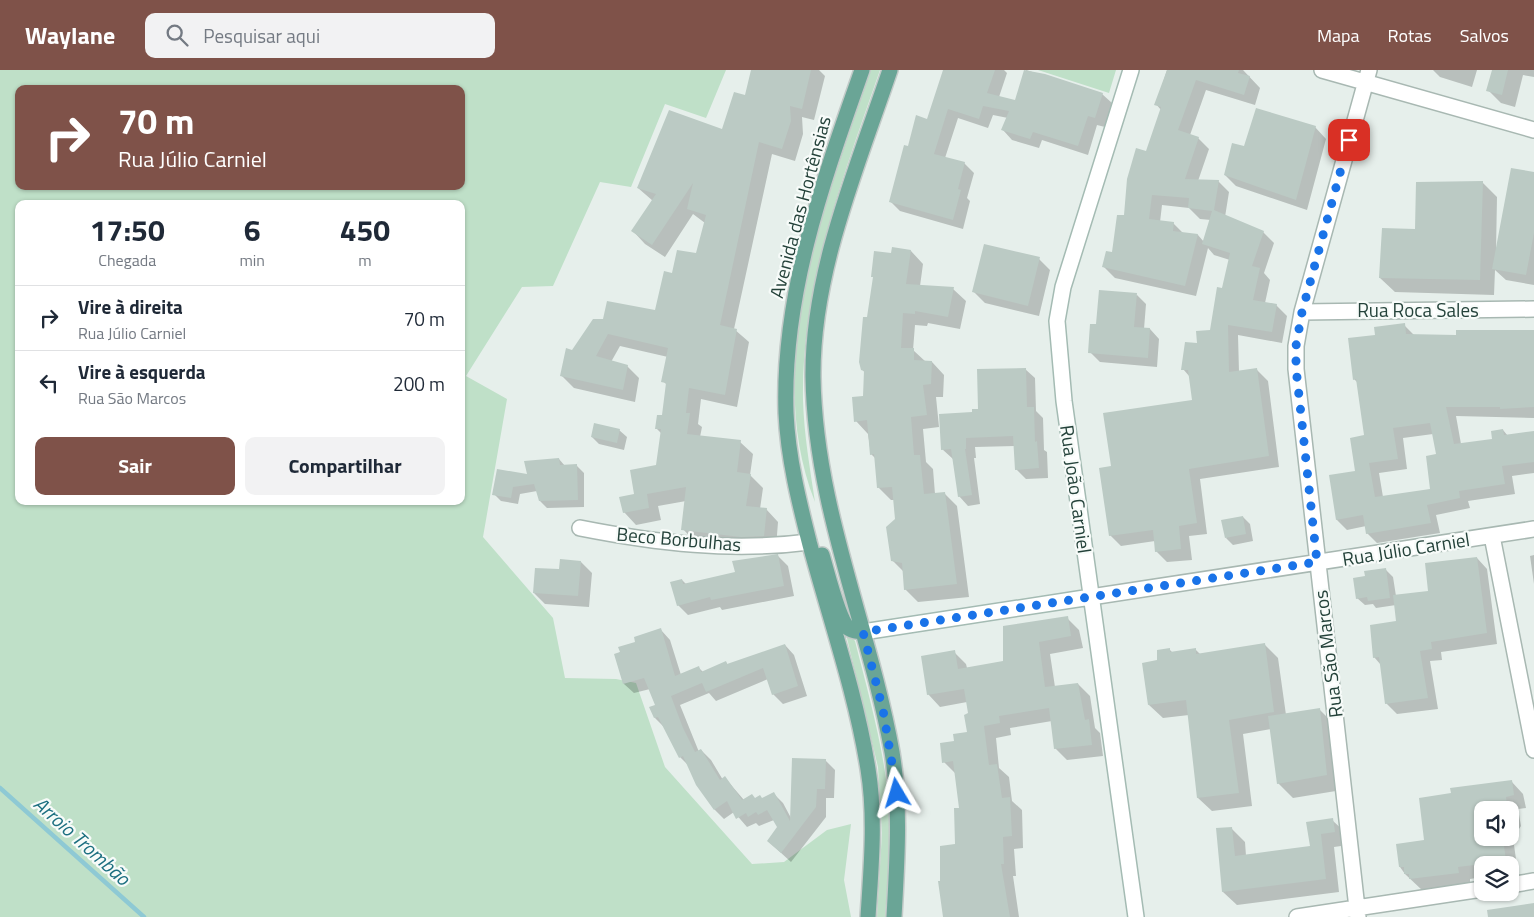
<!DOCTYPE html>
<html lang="pt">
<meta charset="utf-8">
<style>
:root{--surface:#fff;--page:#f2f2f3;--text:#1f2937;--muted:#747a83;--line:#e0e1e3;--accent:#7f5249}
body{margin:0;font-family:"Titillium Web",sans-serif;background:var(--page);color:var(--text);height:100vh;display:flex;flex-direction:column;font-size:19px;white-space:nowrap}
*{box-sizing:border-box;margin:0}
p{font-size:16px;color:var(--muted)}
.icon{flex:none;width:28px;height:28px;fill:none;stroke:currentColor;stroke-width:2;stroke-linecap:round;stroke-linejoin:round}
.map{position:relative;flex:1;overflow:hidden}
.sheet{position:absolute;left:15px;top:130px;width:450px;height:305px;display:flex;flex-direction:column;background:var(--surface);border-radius:10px;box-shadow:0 1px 4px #0004}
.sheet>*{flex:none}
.banner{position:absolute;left:15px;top:15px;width:450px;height:105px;border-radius:10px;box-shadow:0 1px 4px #0004;background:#7f5249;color:#fff;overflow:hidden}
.controls{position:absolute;left:1474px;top:731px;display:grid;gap:10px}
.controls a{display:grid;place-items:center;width:45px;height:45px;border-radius:10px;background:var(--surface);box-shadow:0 1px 4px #0004;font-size:25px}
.pin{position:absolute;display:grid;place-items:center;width:42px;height:42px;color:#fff;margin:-21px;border-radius:10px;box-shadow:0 2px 8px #0006}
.me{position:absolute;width:55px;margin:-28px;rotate:353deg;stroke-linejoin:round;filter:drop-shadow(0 0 4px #0008)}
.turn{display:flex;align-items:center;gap:18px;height:105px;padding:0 20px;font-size:22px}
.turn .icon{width:65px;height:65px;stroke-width:2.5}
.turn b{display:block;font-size:35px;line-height:42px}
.eta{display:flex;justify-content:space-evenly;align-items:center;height:85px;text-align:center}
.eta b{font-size:30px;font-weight:700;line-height:35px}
.cta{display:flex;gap:10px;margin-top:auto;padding:10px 20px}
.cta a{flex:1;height:58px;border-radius:10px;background:var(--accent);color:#fff;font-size:20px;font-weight:700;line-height:58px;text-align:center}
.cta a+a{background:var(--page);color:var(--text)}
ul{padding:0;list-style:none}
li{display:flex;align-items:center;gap:15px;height:65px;padding:0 20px;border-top:1px solid var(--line)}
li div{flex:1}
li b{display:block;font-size:19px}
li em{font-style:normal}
header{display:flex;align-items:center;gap:30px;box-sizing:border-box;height:70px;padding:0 25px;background:var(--accent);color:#fff}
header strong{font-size:24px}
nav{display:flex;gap:28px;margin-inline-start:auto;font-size:18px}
.search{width:350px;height:45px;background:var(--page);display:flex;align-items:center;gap:12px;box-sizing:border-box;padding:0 18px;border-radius:10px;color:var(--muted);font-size:19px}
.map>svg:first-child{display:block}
.green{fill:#bfe0c8;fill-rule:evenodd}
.shadow{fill:#0003;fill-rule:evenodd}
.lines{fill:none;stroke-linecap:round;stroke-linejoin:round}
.stream{stroke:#8ec9d4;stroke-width:4.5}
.building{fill:#bbcac4;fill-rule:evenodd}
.street-casing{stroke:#a8b8b2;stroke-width:18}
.secondary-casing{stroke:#a4bbb3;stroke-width:18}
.primary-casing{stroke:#c2cac8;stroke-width:18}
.street{stroke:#fff;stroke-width:15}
.secondary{stroke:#fff;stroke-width:15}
.primary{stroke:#6aa596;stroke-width:15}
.route{stroke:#1a73e8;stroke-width:9;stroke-dasharray:0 16.2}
.labels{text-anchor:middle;stroke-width:4.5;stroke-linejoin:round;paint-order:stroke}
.street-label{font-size:19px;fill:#24423a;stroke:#f7fbf9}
.water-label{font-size:20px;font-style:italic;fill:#1c6f80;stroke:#f7fbf9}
</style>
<header>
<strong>Waylane</strong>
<div class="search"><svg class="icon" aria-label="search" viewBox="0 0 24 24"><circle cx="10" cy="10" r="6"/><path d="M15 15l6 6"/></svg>Pesquisar aqui</div>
<nav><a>Mapa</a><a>Rotas</a><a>Salvos</a></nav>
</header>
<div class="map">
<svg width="1534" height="847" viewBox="0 0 1534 847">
<rect width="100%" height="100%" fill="#e6efeb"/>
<!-- green -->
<path class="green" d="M0 0H726L706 48 665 34 631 117 600 112 553 216 522 217 466 306 507 329 483 467 553 548 565 608 616 609 636 613 665 697 752 794 784 792 827 760 851 754 844 810 851 847H0ZM19 19H461V116H19ZM19 134H461V431H19Z
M871 0H880C843 107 801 216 803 330 804 365 810 398 815 432 761 295 826 131 871 0Z
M1038 0H1116L1109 23Z
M845 560 855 571C868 622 882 672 888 724 892 765 888 807 885 847H877L882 763 878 697Z"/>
<!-- shadow -->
<path class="shadow" d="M752 0H819L825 6 814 50 802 47 803 64 795 91 772 84 734 259 749 272 737 337 701 329 698 354 702 357 700 367 740 372 753 384 750 405 763 418 760 439H766L778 452 776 478 695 472 683 459 686 431 658 436 661 450 636 455 624 442 658 396 662 364 656 358 663 347 667 315 663 311 668 287 620 276 611 292 627 296 639 308 635 332 574 318 561 305 573 281 604 251 656 242 673 204 697 184 705 153 693 144 665 187 645 174 633 161 653 131 638 118 723 61 746 26Z
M945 0H1004L1007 3 999 27 1016 31 1026 0 1102 24 1112 33 1105 57 1097 55 1088 85 1042 70 1039 78 1012 70 1003 60 1008 48 993 45 988 58 958 48 945 88 964 93 974 103 967 128 970 131 963 159 900 141 890 131 909 78 928 50Z
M1167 0H1243L1260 18 1255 35 1206 20 1190 65 1198 68 1209 79 1198 111H1218L1229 122 1225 147 1263 162 1274 173 1264 203 1270 210 1265 233 1276 235 1287 246 1282 273 1238 265 1239 302 1257 300 1268 311 1279 397 1200 409 1207 464 1189 466 1192 490 1167 492 1156 481 1155 471 1121 476 1110 465 1112 397 1194 331 1190 307 1183 299 1198 275 1211 262 1230 190 1214 185 1208 178 1196 226 1115 208 1104 197 1113 184 1161 40 1156 34ZM1162 135 1189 138 1200 149 1211 150 1204 172 1198 165 1184 164 1173 153 1160 152Z
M1433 0H1477L1472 17 1440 7Z
M1493 0H1534V7L1523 5 1515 37 1501 33 1488 20Z
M1315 57 1326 69 1307 140 1236 116 1225 105 1245 78Z
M1534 104V215L1506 210 1495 200 1494 225 1395 222 1380 208 1417 160 1482 112 1497 127 1496 181Z
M911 181 923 194 920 216 953 219 966 231 960 259 928 253 927 256 915 255 913 280 926 292H932L944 305 943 327H936L939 357 923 359 926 392 933 399 935 424 944 423 957 436 969 527 918 532 905 519 904 502 892 490 896 450 894 430H891L878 417 875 388 871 384 868 364 856 351 864 327 865 303 862 299 874 208 872 206 892 185Z
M1039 189 1050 200 1039 246 985 233 974 222Z
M1137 225 1146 234 1144 259H1150L1159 269 1157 297 1100 292 1090 282 1097 256Z
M1404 255 1414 265 1457 266 1534 261V348L1456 346 1461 374 1494 370 1503 360 1508 366 1534 362V403L1512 406 1515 424 1468 431 1470 438 1436 445 1440 463 1377 473 1367 463 1366 456 1347 460 1337 450 1331 406 1356 402 1365 366 1358 313 1354 309 1377 266ZM1433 364 1437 385 1432 420 1383 427 1379 403 1407 399 1403 368Z
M1025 299 1035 308 1036 341 1043 348 1044 380 1047 382 1048 408 1026 409 1016 399 1015 376 975 377 976 388H974L980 434 968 436 959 426 953 389 942 379 973 343Z
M619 360 627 367 624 380 599 374 592 367Z
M559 389 565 396H577L584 403V437L547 438 540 431 537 421 520 424 518 434 501 431 494 424Z
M1243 447 1250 454 1253 471 1233 475 1226 468Z
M1534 485V514L1530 486Z
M778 486 788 496 794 526 722 540 720 537 688 545 678 535 682 510 686 514 736 503Z
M1477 488 1487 499 1497 574 1441 582 1442 590 1430 591 1438 639 1397 644 1386 633 1381 595 1374 587 1398 552 1396 535 1376 538 1373 534 1365 535 1357 528 1366 507 1386 500 1393 507 1396 526 1429 522Z
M581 492 592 503 589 537 545 534 534 523 560 501Z
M1067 548 1079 560 1083 578 1050 584 1055 617 1078 614 1090 626 1095 658 1100 663 1103 686 1067 690 1055 678 1052 651 1010 658 1011 665 996 668 999 698 1009 707 1012 731 1022 740 1023 778 1014 779 1016 806H1013L1019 847H944L942 812 957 775 961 740 956 704 944 692 955 673 968 663 969 644 967 632 940 637 928 624 954 582 966 594 967 598 1005 592Z
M661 560 670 570 681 605 699 598 703 602 726 592 728 595 785 575 794 585 807 626 783 634 773 624 768 609 716 631 709 623 680 635 699 682 701 680 711 690 723 710 725 708 744 730 763 729 773 723 783 733 791 748 825 690 835 700 834 728H826V747L791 792 768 771 779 758 774 750 759 756 756 753 747 757 734 742 724 749 715 740 697 714 688 695 680 687 664 657 655 648 657 636 650 619 634 623 624 614 615 585Z
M1264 574 1278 588 1286 645 1319 639 1334 654 1342 720 1293 728 1278 713 1271 659 1243 664 1252 736 1212 741 1198 728 1189 645 1163 648 1149 635 1159 591 1170 580 1173 583 1195 579 1201 585Z
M1511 711 1523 724 1526 738 1518 739 1521 756 1513 768 1518 803 1510 804V795H1482V807L1470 809V815L1423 821 1405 804 1400 797 1425 771 1452 724ZM1482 740H1510V768H1482Z
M1332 750 1346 763 1348 775 1334 777 1339 822 1237 835 1223 822 1231 758 1245 772 1246 786 1311 777 1308 753Z"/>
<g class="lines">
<!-- stream -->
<path class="stream" d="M0 718 144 847"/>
</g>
<!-- building -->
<path class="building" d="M751 0H811L802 39 790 36 791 51 782 79 759 72 720 255 737 259 725 325 689 318 686 343H690L687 364 741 370 737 402 751 404 746 436 767 438 764 466 741 467 681 460 686 417 647 424 649 438 623 443 619 427 634 424 630 400 656 395 661 359H655L657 345H662L666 313 661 312 668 278 608 264 596 286 628 295 623 320 560 306 566 278 572 280 593 249H603L607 231 655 240 664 201 672 203 677 180 696 183 706 145 687 139 693 113 652 175 631 161 656 124 637 118 669 40 722 59 734 22 745 25Z
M943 0H995L987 23 1015 30 1024 0 1045 4 1103 23 1095 48 1088 46 1078 76 1033 62 1030 69 1001 60 1009 41 983 36 979 49 948 39 934 84 965 92 958 119 961 120 953 150 889 132 904 75 908 76 916 45 927 49Z
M1167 0H1239L1238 3 1250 6 1244 25 1196 10 1178 60 1199 67 1185 109 1219 110 1214 140 1264 161 1252 196 1260 198 1253 230 1277 234 1272 262 1228 255 1229 302 1257 298 1269 386 1189 399 1197 453 1179 456 1181 479 1155 482 1153 460 1109 466 1099 398 1111 396 1103 343 1192 330 1188 300H1181L1185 272 1197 273 1196 261 1210 260 1217 217 1222 218 1230 183 1202 174 1212 141 1188 138 1189 128 1152 125 1149 149 1174 152 1173 161 1198 164 1185 216 1102 197 1106 181 1112 182 1117 145H1124L1127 109 1136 78 1146 81 1161 37 1154 35Z
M1492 0H1508L1502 25 1486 21Z
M1256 38 1316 56 1296 130 1224 105 1232 73 1244 76Z
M1511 98 1534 102V163L1526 205 1492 199Z
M1483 111 1480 210 1379 208 1382 158 1415 159 1416 112Z
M984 174 1040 187 1028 236 972 222Z
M892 177 911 180 906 214 954 217 948 247 915 241V244L903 243 901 278H914V290L932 291 931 314 923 315 927 345 911 347 914 385H920L924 424 945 422 957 514 904 520 902 493 891 491 886 457 895 449 892 417 877 418 874 384 870 385 867 350 854 352 852 327 863 326 864 301 861 300 859 292 863 247H867L873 207H871L874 181 891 183Z
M1099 220 1137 223 1134 257 1150 258 1148 288 1088 283 1090 254H1096Z
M1405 253 1406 264 1456 265V260H1534V337L1500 339V337H1446L1454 374 1492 369 1491 361 1503 359 1504 365 1534 361V392L1502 396 1505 414 1459 421 1460 428 1427 435 1431 453 1366 464 1363 445 1336 450 1329 405 1355 401 1350 368 1364 365 1356 309 1353 310 1348 268 1375 265 1374 257ZM1430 353 1436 384 1426 386 1430 419 1375 427 1369 393 1398 389 1393 358Z
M1026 298 1027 337H1034L1035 372 1037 371 1039 398 1015 400 1013 366 966 368V379H965L972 425 958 427 951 379 941 380 939 344 972 342V339H978L977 299Z
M594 353 620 359 617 373 591 367Z
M559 388 560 395 577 394 578 430 539 431 534 414 513 417 511 428 492 425 497 399 527 404 524 391Z
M1243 446 1246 464 1225 468 1221 450Z
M778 484 784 516 711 530 710 527 677 536 670 512 682 509 683 514 735 502 732 491Z
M1477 487 1487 563 1431 572 1432 579 1420 581 1428 628 1385 634 1379 587 1373 588 1370 555 1396 551 1393 525 1428 521 1425 493Z
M560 489 581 491 578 526 533 523 535 498 559 499Z
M1386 498 1390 528 1368 531 1367 527 1356 529 1353 508 1365 506 1364 501Z
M1068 546 1071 566 1039 572 1045 617 1078 613 1085 650 1089 649 1092 675 1054 679 1049 638 999 646 1000 653 984 656 989 695 997 694 1002 728 1010 727 1012 766 1003 767 1004 794H1001L1010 847H943L938 811H940V776L955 774 954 738H959L953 691 942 693 940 673 954 671 953 664 967 662 964 645 968 643 964 619 927 625 921 586 955 580 958 599 1003 591V556Z
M661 558 675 606 699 596 701 602 726 591 727 594 785 574 798 616 772 625 763 598 706 622 702 613 671 626 683 658 695 682 701 679 720 710 725 706 742 730 752 724 755 728 760 725 762 728 774 722 790 751 792 688 826 689 825 719H817L816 737 781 783 767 771 777 757 767 740 758 745 756 742 748 747 746 743 736 749 727 731 714 740 696 715 683 686 679 688 658 647 654 648 649 637 655 635 644 608 623 614 614 584 620 582 618 577 635 572 634 567Z
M1265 573 1274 642 1229 650 1239 723 1197 728 1186 630 1148 635 1142 593 1157 590V580L1170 578V582L1196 578V584Z
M1320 638 1327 705 1277 714 1268 646Z
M1512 710 1514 725 1506 727 1508 740H1482V768H1503L1506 791 1458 797 1459 803 1409 809V804H1404V797H1399L1396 774 1424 770 1419 728 1451 723 1450 718Z
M1333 748 1335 762 1321 764 1326 809 1222 822 1216 758 1232 757 1235 786 1310 776 1306 752Z
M1534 833V847H1488L1487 840Z"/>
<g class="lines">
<!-- street casing -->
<g class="street-casing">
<path id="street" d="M1322 0 1534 60
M1302 242 1534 239
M580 458C656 473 732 482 809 472
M1492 466 1534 680
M1091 527 1534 459
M1510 815 1534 811
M1297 847 1482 819
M1358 847 1296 299V276L1302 242 1369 0"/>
</g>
<!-- secondary casing -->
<g class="secondary-casing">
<path id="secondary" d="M1131 0 1063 217 1057 251 1064 331 1136 847
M863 562 1091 527"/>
</g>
<!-- primary casing -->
<g class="primary-casing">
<path id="primary" d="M862 0C823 111 782 224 786 343 788 388 799 432 810 475 830 549 856 624 868 699 876 748 871 798 868 847
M890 0C857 98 812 202 813 307 815 438 869 555 892 682 901 736 897 792 894 847
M822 485C827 501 838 548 848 558 852 562 858 561 863 562"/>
</g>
<!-- street -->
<use href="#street" class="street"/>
<!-- secondary -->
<use href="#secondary" class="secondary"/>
<!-- primary -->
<use href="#primary" class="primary"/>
</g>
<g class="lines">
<!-- route -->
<path class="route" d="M897 723 883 640 863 562 1317 492 1296 298V276L1302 242 1349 70"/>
</g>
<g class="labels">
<!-- street labels -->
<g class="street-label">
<text transform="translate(800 137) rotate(-75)" y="7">Avenida das Hortênsias</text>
<text x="1418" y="247">Rua Roca Sales</text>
<text transform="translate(1076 419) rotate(82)" y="7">Rua João Carniel</text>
<text transform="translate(679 469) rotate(5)" y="7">Beco Borbulhas</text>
<text transform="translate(1406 479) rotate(-9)" y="7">Rua Júlio Carniel</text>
<text transform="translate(1328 584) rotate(-97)" y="7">Rua São Marcos</text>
</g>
<!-- water labels -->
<g class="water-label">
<text transform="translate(82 771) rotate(42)" y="7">Arroio Trombão</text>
</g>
</g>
</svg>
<div class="controls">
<a><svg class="icon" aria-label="sound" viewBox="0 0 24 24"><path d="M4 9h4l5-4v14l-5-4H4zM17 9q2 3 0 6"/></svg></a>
<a><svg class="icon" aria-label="layers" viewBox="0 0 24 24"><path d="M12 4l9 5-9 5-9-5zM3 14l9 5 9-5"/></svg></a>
</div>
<div class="pin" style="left:1349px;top:70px;background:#d93025"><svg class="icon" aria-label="arrive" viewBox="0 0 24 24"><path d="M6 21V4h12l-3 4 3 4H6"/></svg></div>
<svg class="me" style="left:897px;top:723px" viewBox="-20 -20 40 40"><path d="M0-17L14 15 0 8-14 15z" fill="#1a73e8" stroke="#fff" stroke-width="4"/></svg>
<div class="banner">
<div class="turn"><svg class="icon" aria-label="right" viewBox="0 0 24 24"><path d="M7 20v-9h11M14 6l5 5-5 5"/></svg><div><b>70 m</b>Rua Júlio Carniel</div></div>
</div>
<section class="sheet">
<div class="eta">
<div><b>17:50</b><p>Chegada</p></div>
<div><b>6</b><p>min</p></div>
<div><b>450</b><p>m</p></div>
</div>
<ul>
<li><svg class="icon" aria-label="right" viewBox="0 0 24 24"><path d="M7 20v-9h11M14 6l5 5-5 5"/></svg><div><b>Vire à direita</b><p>Rua Júlio Carniel</p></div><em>70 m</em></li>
<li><svg class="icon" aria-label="left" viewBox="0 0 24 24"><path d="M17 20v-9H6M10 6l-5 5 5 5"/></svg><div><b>Vire à esquerda</b><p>Rua São Marcos</p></div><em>200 m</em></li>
</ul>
<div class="cta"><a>Sair</a><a>Compartilhar</a></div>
</section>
</div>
